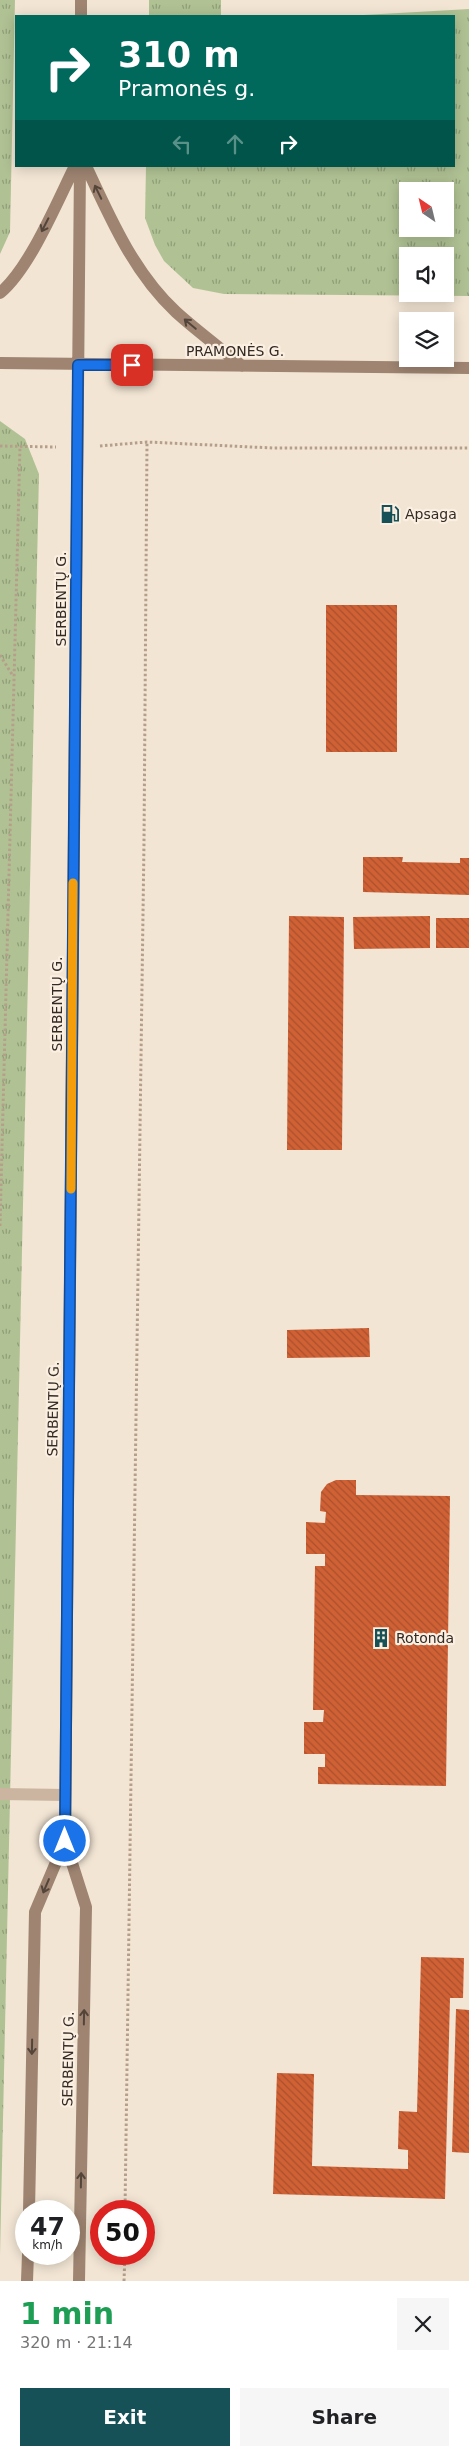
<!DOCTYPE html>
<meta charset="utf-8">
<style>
:root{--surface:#fff;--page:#f6f6f6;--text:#202124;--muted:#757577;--accent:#175158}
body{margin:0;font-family:"DejaVu Sans",sans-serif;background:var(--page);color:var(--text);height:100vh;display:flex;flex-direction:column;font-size:19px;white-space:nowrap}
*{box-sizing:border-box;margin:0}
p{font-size:16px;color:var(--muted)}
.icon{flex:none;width:28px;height:28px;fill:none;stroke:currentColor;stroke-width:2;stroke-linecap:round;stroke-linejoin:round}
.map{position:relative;height:2281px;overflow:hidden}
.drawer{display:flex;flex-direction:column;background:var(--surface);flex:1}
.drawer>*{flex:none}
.hud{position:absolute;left:15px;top:15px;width:440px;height:152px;border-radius:0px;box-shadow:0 2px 12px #0003;background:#00695c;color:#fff;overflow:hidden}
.needle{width:32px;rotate:325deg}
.controls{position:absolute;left:399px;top:182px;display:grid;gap:10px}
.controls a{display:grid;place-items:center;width:55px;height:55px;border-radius:0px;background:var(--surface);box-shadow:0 2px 12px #0003;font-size:25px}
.speed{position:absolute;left:15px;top:2200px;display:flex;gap:10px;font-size:25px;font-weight:700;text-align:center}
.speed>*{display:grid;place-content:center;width:65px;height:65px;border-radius:50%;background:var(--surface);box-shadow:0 2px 12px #0003;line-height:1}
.speed small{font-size:12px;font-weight:400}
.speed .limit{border:8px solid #d22;background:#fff;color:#111}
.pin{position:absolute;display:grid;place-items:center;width:42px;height:42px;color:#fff;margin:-21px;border-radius:10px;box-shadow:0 2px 8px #0006}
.me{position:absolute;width:55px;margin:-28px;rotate:0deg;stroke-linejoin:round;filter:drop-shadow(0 0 4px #0008)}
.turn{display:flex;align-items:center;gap:18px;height:105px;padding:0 20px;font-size:22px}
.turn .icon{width:65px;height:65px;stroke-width:2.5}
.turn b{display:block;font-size:35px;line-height:42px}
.lanes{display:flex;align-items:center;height:48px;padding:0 20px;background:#0003;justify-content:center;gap:25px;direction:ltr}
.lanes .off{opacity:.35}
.round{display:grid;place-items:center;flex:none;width:52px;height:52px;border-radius:0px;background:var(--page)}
.overview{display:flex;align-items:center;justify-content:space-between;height:85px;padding:0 20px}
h1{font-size:30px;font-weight:700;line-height:38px;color:#1e9e55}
.cta{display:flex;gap:10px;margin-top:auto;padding:10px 20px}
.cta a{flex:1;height:58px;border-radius:0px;background:var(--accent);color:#fff;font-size:20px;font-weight:700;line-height:58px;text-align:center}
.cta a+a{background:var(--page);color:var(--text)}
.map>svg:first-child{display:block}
.grass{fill:url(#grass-tufts);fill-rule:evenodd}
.building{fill:url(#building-back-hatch)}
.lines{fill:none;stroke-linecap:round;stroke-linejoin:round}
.path{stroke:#b69f8a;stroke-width:3;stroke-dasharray:2.5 2.5;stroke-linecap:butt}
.street{stroke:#cbb5a0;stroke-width:12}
.secondary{stroke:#9e8471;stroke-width:12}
.oneway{stroke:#54453b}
.route-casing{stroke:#114b97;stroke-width:12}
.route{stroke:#1a73e8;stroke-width:9}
.slow{stroke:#f59e0b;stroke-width:9}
.labels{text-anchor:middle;stroke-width:4.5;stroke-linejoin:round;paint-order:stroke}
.street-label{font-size:14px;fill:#342a24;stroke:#faefe1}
.poi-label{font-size:14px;fill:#342a24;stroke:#faefe1;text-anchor:start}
</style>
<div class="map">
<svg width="469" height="2281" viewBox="0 0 469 2281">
<defs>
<pattern id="grass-tufts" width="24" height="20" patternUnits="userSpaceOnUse" patternTransform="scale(1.25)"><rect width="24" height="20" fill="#b0c294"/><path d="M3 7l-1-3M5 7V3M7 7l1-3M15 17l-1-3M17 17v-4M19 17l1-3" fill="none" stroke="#909e79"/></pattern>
<pattern id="building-back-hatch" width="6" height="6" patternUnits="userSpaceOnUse" patternTransform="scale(1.25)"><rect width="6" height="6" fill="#d06135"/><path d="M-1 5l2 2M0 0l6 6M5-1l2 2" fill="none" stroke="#aa502d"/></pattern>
</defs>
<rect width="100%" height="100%" fill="#f2e5d4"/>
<!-- grass -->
<path class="grass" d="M0 0H15L10 232 0 254Z
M149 0H221V16H149Z
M469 9V296L224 294 193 288 164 261 155 245 145 218 146 166H454V16H346ZM408 191H445V229H408ZM408 256H445V294H408Z
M0 421 25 439 39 474 0 2256Z"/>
<!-- building -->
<path class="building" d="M326 605H397V752H326Z
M363 857H403L402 862 460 863V858H469V895L363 892Z
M289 916 344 917 342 1150H287Z
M430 916V948L354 949 353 917Z
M436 918H469V948H436Z
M369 1328 370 1357 287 1358V1330Z
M336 1480H356V1495L450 1496 446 1786 318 1784V1767H325V1754H304V1722H323L324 1710H313L315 1566H325V1554H306V1522L325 1523 326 1512 320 1511 321 1492 327 1484Z
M421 1957 464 1958 463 1998H450L445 2199 273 2194 277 2073 314 2074 312 2166 408 2169V2150L398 2149 399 2111 417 2112Z
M456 2009 469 2010V2153L452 2152Z"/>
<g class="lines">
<!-- path -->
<path class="path" d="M0 446 56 447
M100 446 147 442 273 448H469
M0 655 13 676
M0 1226 20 446
M125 2211 144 842 147 442
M124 2281 125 2254"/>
<!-- street -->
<path class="street" d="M0 1794 65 1795"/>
<!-- secondary -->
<path class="secondary" d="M81 16V0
M86 166C110 218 134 273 176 312 197 331 220 348 242 366
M0 293C30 268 57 202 75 166
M0 363 469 368
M29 2211 35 1912 65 1841
M27 2281 28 2254
M79 2281 86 1907 65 1841 80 166"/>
</g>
<!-- one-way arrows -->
<defs><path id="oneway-shaft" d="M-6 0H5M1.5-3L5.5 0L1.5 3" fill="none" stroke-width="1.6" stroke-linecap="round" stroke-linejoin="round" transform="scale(1.25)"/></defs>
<g class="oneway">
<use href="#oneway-shaft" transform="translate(98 192) rotate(-116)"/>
<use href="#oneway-shaft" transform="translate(45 225) rotate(117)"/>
<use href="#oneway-shaft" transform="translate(190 324) rotate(-140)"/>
<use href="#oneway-shaft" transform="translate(46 1886) rotate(113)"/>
<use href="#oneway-shaft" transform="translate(84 2017) rotate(-89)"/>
<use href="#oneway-shaft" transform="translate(32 2047) rotate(91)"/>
<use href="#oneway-shaft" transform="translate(81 2180) rotate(-89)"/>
</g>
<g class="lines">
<!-- route casing -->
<g class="route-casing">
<path id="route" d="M65 1841 78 365H132"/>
</g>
<!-- route -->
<use href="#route" class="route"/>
<!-- slow -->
<path class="slow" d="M71 1189 73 883"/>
</g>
<!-- icons -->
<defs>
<g id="fuel-bare" transform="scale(1.5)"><path d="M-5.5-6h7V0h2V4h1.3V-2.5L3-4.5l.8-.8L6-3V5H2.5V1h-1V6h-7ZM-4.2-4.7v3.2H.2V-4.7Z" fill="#175158" stroke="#faefe1" stroke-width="2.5" paint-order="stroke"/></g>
<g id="building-bare" transform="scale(1.5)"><path d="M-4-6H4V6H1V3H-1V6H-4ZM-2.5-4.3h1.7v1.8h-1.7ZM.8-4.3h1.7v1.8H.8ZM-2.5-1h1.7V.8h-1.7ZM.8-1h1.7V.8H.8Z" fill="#175158" stroke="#faefe1" stroke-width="2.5" paint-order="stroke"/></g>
</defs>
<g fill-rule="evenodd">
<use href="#fuel-bare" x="390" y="514"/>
<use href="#building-bare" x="381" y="1638"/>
</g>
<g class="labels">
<!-- street labels -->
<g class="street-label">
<text x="235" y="356">PRAMONĖS G.</text>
<text transform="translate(61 599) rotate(-90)" y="5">SERBENTŲ G.</text>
<text transform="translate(57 1004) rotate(-90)" y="5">SERBENTŲ G.</text>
<text transform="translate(53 1409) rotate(-89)" y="5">SERBENTŲ G.</text>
<text transform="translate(68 2059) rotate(-89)" y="5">SERBENTŲ G.</text>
</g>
<!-- poi labels -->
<g class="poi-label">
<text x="405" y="519">Apsaga</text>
<text x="396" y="1643">Rotonda</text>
</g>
</g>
</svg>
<div class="controls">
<a><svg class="needle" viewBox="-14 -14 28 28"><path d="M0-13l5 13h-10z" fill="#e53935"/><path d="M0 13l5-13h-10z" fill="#757577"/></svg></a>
<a><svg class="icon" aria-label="sound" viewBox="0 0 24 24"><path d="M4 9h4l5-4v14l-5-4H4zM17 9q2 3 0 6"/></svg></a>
<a><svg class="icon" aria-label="layers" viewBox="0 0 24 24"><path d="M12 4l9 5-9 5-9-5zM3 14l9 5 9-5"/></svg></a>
</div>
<div class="speed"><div>47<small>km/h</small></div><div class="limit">50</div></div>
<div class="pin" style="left:132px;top:365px;background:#d93025"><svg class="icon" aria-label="arrive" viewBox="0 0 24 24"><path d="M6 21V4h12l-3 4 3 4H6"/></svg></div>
<svg class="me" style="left:65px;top:1841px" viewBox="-20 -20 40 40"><circle r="17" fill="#1a73e8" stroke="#fff" stroke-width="3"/><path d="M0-11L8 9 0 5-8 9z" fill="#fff"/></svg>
<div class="hud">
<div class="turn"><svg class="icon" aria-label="right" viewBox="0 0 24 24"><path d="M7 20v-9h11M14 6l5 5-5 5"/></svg><div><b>310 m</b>Pramonės g.</div></div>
<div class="lanes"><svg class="icon off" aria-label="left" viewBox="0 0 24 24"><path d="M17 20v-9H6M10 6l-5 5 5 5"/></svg><svg class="icon off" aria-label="ahead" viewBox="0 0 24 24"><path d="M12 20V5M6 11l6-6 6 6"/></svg><svg class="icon" aria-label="right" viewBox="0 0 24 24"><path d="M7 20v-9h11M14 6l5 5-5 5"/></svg></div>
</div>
</div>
<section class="drawer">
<div class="overview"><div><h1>1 min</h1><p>320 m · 21:14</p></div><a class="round"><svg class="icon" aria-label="close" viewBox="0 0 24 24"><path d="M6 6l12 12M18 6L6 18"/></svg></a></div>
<div class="cta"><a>Exit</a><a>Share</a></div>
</section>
